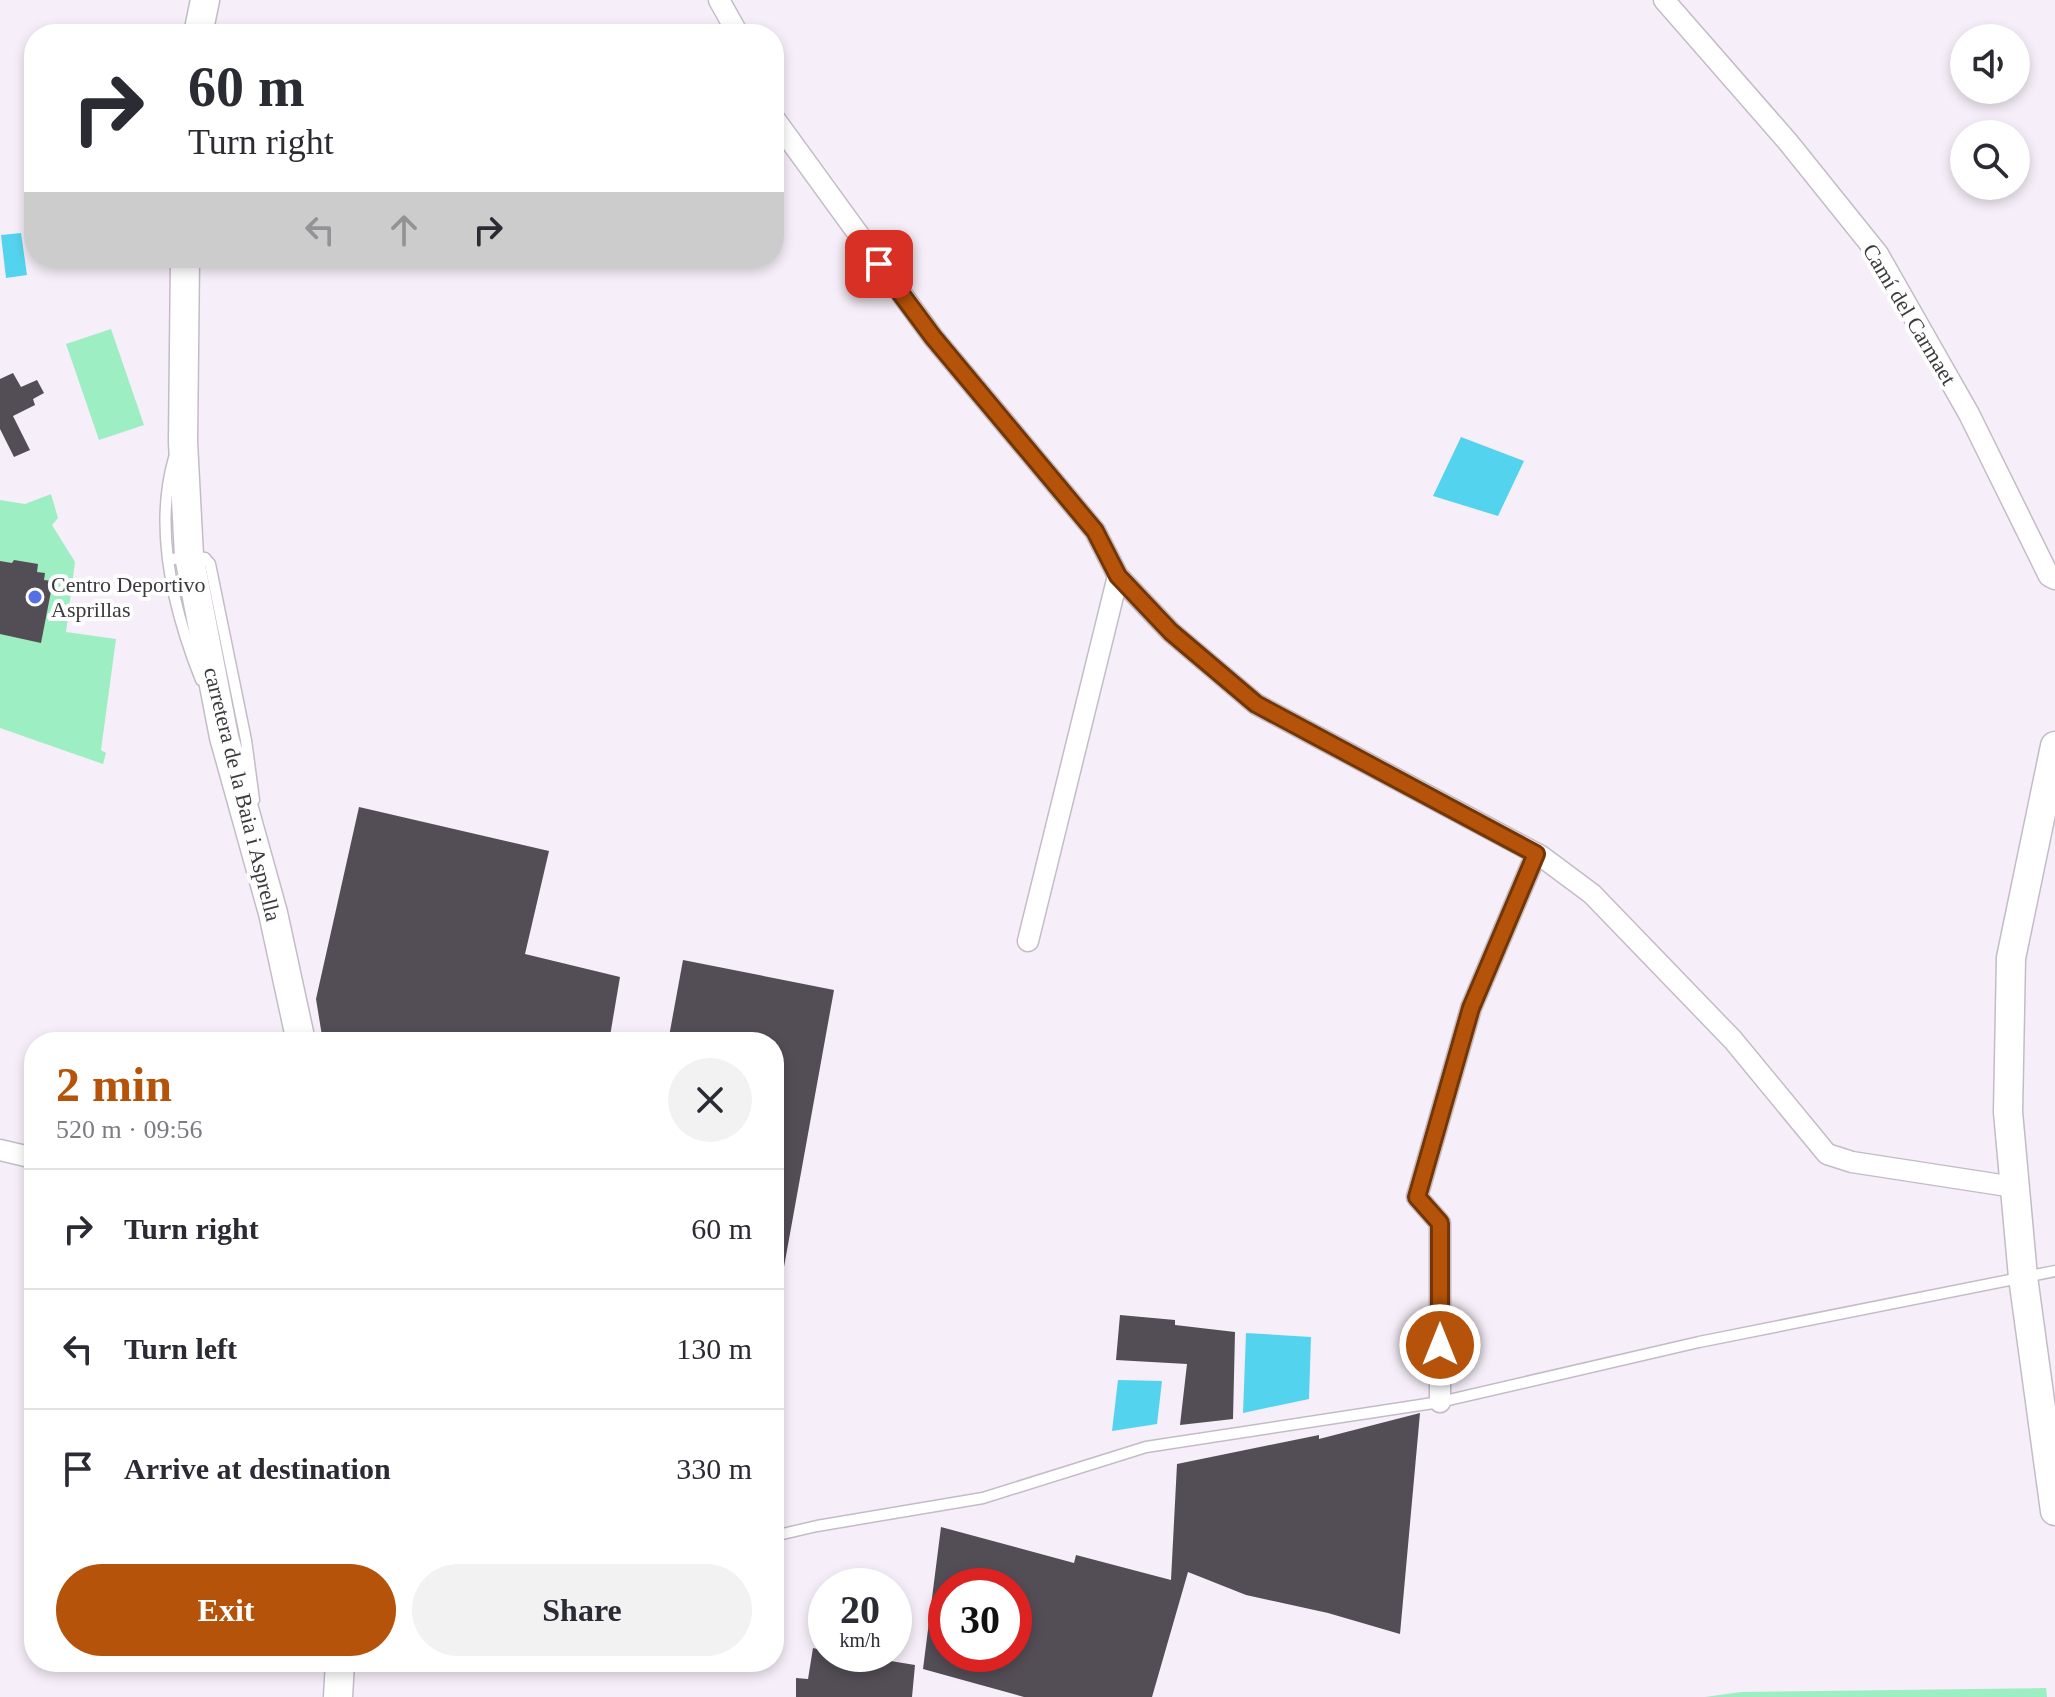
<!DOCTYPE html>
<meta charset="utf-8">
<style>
:root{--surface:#fff;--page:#f2f2f3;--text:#2b2b33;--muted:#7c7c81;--line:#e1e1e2;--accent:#b45309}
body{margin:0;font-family:"Times New Roman",serif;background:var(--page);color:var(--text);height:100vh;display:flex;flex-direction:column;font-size:30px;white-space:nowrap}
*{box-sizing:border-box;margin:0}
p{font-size:26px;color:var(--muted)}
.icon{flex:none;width:44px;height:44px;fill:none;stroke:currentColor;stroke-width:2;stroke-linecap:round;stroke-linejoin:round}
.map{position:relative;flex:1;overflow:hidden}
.panel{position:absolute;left:24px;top:1032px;width:760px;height:640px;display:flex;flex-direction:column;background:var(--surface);border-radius:32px;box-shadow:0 4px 12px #0003}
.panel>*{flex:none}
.guide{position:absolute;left:24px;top:24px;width:760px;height:244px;border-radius:32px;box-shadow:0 4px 12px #0003;background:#fff;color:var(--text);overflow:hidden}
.tools{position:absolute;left:1950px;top:24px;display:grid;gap:16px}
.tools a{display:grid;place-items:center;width:80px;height:80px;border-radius:50%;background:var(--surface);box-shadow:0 4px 12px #0003;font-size:40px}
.speed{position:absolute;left:808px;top:1568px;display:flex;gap:16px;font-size:40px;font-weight:700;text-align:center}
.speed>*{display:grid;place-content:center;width:104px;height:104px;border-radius:50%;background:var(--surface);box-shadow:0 4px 12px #0003;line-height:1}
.speed small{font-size:20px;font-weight:400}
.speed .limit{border:12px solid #d22;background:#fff;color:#111}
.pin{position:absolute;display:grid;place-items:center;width:68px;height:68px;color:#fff;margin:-34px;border-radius:16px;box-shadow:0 4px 12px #0006}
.me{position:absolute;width:88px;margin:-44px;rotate:0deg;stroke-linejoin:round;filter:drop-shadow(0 0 6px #0008)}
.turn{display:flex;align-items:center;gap:28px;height:168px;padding:0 32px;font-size:36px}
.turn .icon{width:104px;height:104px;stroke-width:2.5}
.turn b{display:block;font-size:56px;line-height:68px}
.lanes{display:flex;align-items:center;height:76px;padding:0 32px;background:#0003;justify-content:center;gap:40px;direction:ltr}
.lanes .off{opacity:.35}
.round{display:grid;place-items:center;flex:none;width:84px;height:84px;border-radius:42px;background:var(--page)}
.headline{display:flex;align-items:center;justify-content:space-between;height:136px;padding:0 32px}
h1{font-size:48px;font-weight:800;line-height:60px;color:var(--accent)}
.cta{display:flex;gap:16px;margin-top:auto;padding:16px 32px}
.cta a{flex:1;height:92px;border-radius:48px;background:var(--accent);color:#fff;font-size:32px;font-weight:800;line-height:92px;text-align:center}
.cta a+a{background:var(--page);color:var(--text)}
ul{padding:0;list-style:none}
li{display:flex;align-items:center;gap:24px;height:120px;padding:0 32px;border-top:2px solid var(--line)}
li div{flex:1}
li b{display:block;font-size:30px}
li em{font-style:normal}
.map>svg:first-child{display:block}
.green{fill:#9eeec3}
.water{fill:#54d3ef}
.building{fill:#534d55;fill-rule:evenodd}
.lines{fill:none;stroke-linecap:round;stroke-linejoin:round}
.lane-casing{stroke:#c3bcc6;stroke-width:13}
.street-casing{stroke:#c3bcc6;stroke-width:23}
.secondary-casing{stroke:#c3bcc6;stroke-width:31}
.lane{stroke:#fff;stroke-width:10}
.street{stroke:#fff;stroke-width:20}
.secondary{stroke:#fff;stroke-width:28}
.route-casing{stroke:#753606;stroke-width:20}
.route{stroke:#b45309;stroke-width:14}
.poi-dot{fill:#5570e5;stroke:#fefefe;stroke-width:3}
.labels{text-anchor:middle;stroke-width:8;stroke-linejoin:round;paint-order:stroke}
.street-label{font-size:22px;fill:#3d3a3e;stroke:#fefefe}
.poi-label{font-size:22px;fill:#3d3a3e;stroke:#fefefe;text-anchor:start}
</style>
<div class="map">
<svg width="2055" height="1697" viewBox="0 0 2055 1697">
<rect width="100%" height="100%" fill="#f6eef8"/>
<!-- green -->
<path class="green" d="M111 329 144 425 99 440 66 344Z
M51 494 58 518 52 525 75 562 66 632 116 639 101 750 106 753 103 764 0 728V500L25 504Z
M2046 1688 2047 1697H1705L1741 1692Z"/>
<!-- water -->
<path class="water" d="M21 233 27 275 6 278 1 235Z
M1461 437 1524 461 1498 516 1433 496Z
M1246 1333 1311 1337 1309 1399 1243 1413Z
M1118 1380 1162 1381 1157 1424 1112 1431Z"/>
<!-- building -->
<path class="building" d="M13 373 21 387 37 380 44 393 33 399 35 405 13 416 30 450 14 457 0 429V379Z
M14 560 38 564 37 572 45 573 44 580 53 581 41 643 0 634V561L12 563Z
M359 807 549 851 525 954 620 977 609 1042H579L551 1036 550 1042H323L316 999Z
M683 960 834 990 782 1278 774 1277V1042H668Z
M1120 1315 1175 1320V1325L1235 1332 1233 1419 1180 1425 1187 1364 1116 1360Z
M1420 1413 1400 1634 1328 1613 1246 1595 1188 1572 1152 1697H1024L923 1669 941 1527 1074 1563 1076 1555 1171 1580 1177 1464 1319 1435V1439ZM946 1586H1014V1654H946Z
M813 1648 826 1651V1654H848L915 1665 912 1697H796V1678L808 1679Z"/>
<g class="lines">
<!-- lane casing -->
<g class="lane-casing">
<path id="lane" d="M174 458C153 530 174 612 201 680
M168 560 189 556 205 558 210 564 246 740 254 800
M774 1536 817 1526 983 1498 1146 1447 1440 1402 1699 1342 2055 1271"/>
</g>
<!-- street casing -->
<g class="street-casing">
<path id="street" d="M719 0 738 34
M1664 0 1788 142 1878 254 1969 414 2049 576 2055 579
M774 118 933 337 1095 531 1118 576 1171 632 1256 704 1541 856 1592 894 1733 1040 1827 1154 1852 1162 2014 1187
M1028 941 1118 576
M0 1150 34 1158
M1440 1402V1223L1417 1197 1471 1008 1536 854"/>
</g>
<!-- secondary casing -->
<g class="secondary-casing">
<path id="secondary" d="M198 34 205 0
M185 258 183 442 189 556 224 737 273 913 301 1042
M2055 746 2011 958 2008 1112 2023 1277 2055 1511
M338 1697 340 1662"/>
</g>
<!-- lane -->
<use href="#lane" class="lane"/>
<!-- street -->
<use href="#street" class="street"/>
<!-- secondary -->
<use href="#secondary" class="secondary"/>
</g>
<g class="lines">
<!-- route casing -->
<g class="route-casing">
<path id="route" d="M879 264 933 337 1095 531 1118 576 1171 632 1256 704 1536 854 1471 1008 1417 1197 1440 1223V1345"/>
</g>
<!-- route -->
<use href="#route" class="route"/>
</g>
<!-- markers -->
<circle class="poi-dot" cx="35" cy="597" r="8"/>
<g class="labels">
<!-- street labels -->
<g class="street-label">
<text transform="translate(1910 314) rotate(59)" y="8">Camí del Carmaet</text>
<text transform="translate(243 794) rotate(76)" y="8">carretera de la Baia i Asprella</text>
</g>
<!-- poi labels -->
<g class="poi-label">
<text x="51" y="592">Centro Deportivo<tspan x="51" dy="25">Asprillas</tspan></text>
</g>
</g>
</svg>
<div class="tools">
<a><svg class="icon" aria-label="sound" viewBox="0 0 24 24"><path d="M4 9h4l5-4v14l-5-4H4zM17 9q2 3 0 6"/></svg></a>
<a><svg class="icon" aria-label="search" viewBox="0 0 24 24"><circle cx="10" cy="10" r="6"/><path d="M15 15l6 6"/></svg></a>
</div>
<div class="speed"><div>20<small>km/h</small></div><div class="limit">30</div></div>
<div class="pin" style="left:879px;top:264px;background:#d93025"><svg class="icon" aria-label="arrive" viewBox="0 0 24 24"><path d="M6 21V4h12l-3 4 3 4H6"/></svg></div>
<svg class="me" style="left:1440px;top:1345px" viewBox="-20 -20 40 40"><circle r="17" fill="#b45309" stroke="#fff" stroke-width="3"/><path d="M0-11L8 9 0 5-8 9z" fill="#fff"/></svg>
<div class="guide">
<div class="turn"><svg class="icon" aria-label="right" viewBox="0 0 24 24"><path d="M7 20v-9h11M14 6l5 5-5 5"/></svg><div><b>60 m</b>Turn right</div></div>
<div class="lanes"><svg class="icon off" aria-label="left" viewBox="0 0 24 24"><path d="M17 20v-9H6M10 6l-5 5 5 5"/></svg><svg class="icon off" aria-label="ahead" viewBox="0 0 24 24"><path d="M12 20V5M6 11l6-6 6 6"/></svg><svg class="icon" aria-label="right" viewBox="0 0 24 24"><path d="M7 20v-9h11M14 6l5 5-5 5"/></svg></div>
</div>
<section class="panel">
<div class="headline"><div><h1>2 min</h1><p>520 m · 09:56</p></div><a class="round"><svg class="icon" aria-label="close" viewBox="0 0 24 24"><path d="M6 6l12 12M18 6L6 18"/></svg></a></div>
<ul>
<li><svg class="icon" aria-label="right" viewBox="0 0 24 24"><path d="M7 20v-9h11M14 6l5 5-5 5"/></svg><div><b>Turn right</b></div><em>60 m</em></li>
<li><svg class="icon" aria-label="left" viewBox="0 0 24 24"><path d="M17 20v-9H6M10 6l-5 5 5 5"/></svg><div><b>Turn left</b></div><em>130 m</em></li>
<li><svg class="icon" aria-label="arrive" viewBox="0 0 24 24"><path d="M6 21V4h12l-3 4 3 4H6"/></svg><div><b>Arrive at destination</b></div><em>330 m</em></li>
</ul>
<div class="cta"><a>Exit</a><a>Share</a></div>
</section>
</div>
